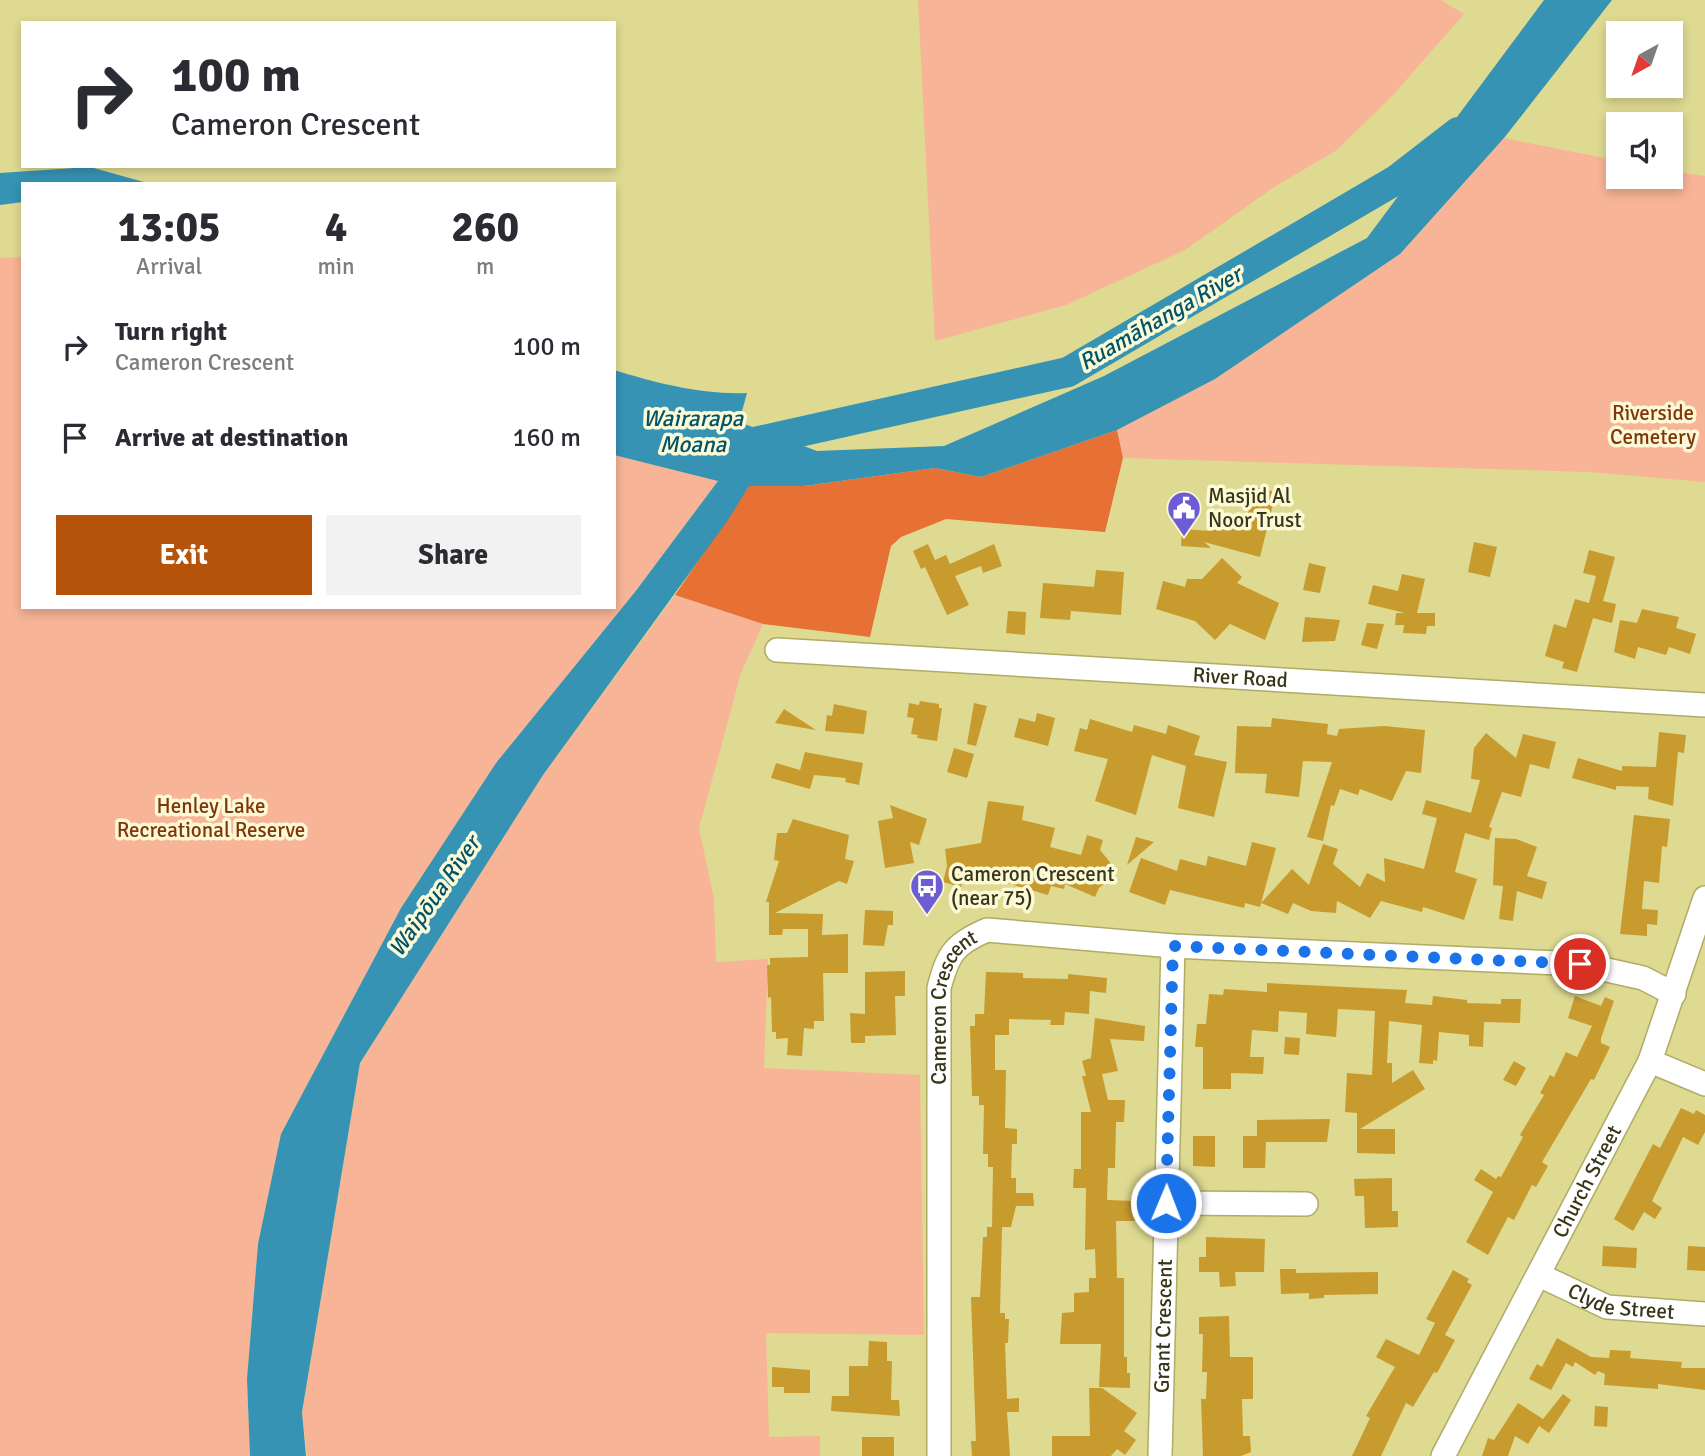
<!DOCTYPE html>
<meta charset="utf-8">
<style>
:root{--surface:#fff;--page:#f2f2f3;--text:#2b2b33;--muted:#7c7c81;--accent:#b45309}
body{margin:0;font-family:Signika,sans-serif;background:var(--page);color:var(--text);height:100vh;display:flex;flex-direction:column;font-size:26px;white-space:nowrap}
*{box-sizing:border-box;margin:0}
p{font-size:23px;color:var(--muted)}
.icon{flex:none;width:38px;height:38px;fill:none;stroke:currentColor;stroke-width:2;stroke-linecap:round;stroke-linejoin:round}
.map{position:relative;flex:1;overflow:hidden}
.side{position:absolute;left:21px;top:182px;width:595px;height:427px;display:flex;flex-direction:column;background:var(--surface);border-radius:0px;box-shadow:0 4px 10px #0003}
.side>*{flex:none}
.hud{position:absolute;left:21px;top:21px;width:595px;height:147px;border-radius:0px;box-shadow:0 4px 10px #0003;background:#fff;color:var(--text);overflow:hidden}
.needle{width:46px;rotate:220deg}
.controls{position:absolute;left:1606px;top:21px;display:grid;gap:14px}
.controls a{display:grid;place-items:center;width:77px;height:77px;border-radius:0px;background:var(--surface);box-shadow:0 4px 10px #0003;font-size:35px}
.pin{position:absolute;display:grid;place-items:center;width:60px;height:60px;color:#fff;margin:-30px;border:4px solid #fff;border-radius:50%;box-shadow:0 2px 7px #0007}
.me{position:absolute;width:77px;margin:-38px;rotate:1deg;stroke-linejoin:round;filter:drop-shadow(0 0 5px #0008)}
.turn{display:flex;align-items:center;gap:24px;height:147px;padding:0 35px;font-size:32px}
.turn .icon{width:91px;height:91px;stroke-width:2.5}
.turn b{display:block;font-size:49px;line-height:60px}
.eta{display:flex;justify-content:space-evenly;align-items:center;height:119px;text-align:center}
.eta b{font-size:42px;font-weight:700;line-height:49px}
.button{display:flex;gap:14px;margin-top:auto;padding:14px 35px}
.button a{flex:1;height:80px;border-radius:0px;background:var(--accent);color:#fff;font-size:28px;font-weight:700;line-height:80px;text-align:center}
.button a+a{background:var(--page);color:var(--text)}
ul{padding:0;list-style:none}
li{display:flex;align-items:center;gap:21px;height:91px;padding:0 35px}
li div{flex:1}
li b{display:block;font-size:26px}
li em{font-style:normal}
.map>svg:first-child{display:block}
.green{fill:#f8b496}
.forest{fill:#e77034}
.water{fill:#3693b4}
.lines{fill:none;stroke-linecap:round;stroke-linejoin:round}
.river{stroke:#3693b4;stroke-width:30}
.building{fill:#c89b2e}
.minor-casing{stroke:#b0ab65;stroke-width:26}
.minor{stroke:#fff;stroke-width:23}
.route{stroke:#1a73e8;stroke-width:12;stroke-dasharray:0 21.6}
.labels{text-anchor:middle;stroke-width:7;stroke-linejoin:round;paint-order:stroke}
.park-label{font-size:21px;fill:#81360a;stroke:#fbf9d6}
.poi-label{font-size:21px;fill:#383619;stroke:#fbf9d6;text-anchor:start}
.street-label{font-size:21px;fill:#383619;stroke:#fbf9d6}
.water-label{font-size:23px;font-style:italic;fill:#00536a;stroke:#fbf9d6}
</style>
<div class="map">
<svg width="1705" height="1456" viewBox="0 0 1705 1456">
<rect width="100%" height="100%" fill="#deda92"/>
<!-- green -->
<path class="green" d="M918 0H1441L1464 14 1393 95 1337 150 1274 187 1185 250 1066 305 935 341Z
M1504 138 1619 161V177H1671V171L1705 176V482L1589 472 1123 458 1117 430 1215 379 1400 254Z
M23 257V607H614V455L719 480 635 592 496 763 401 908 281 1134 258 1245 247 1379 250 1456H0V258Z
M675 595 763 624 741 673 699 828 714 899 716 962 768 959 764 1068 920 1075 924 1335 766 1333 769 1437 820 1436V1456H307L302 1412 360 1063 543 775Z"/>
<!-- forest -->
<path class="forest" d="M1117 430 1123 458 1105 532 946 519 901 537 891 546 870 637 763 624 675 595 749 486H804L935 468 981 477Z"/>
<!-- water -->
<path class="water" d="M1544 0H1612L1504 138 1400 254 1215 379 1117 430 981 477 935 468 804 486H749L728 520 543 775 360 1063 302 1412 306 1456H250L247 1379 258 1244 281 1134 401 908 496 763 635 592 718 481 614 455V370C656 383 703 395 747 393L739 422 817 451 944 446 1104 376 1367 238Z
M90 167 151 184H23V202L0 205V173Z"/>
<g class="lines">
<!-- river -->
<path class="river" d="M737 438 750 443 1068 372 1396 180 1458 132"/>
</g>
<!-- building -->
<path class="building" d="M1255 487 1276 492 1260 557 1204 542 1211 548 1181 546 1182 529 1211 531 1213 523 1244 528Z
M1474 542 1497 547 1490 577 1468 572Z
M928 544 935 560 946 555 950 564 994 544 1002 566 983 573 981 566 955 576 969 605 947 615 925 567 921 569 913 551Z
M1589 550 1615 557 1603 601 1616 604 1612 623 1593 618 1577 672 1562 668 1564 662 1545 656 1554 624 1566 628 1575 599 1589 603 1596 576 1583 573Z
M1222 558 1242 577 1237 583 1279 603 1265 640 1230 624 1215 640 1195 621 1156 609 1163 581 1185 587 1187 579H1202Z
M1309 563 1326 567 1320 593 1303 590Z
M1096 570 1124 572 1121 615 1071 611 1070 620 1040 618 1043 583 1094 587Z
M1402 574 1425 579 1417 613H1435V626H1427L1426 634 1403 633 1404 625H1395L1396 613H1405L1368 604 1373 585 1398 591Z
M1642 609 1679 617 1676 628 1696 634 1690 654 1669 647 1666 655 1638 647 1635 659 1614 652 1620 620 1637 623Z
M1008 611 1026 612 1025 635 1006 633Z
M1305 617 1340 620 1335 641 1302 642Z
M1367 623 1384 624 1377 649 1361 645Z
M920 701 939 704V708H942L937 741 917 738 918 735 911 734 914 718 907 717 909 703 919 705Z
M974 703 987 706 976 746 967 744Z
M834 704 867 711 864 734 825 731 827 715 832 716Z
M784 709 816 730 775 723Z
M1037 713 1055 718 1048 746 1014 737 1019 718 1035 722Z
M1272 718 1328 724 1327 734 1337 736 1339 729 1384 726 1425 730 1421 773 1406 771 1392 801 1360 789 1358 795 1340 789 1334 806 1331 805 1323 841 1307 837 1332 762 1303 761 1299 797 1265 793 1267 774 1235 773 1237 726 1271 727Z
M1090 719 1132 732 1134 725 1166 734 1168 725 1200 736 1194 755 1227 762 1214 817 1178 808 1186 766 1152 755 1136 815 1095 801 1108 759 1074 751 1080 728 1087 730Z
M1659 732 1686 735 1684 753 1678 752 1673 806 1648 799 1649 787 1616 786V790L1572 778 1578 758 1622 771V766L1656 767Z
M1486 733 1516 758 1523 734 1556 742 1549 769 1530 764 1521 797 1502 792 1489 827 1492 828 1489 840 1465 833 1455 872 1477 879 1464 920 1423 907 1422 912 1381 901 1370 918 1337 901 1336 913 1311 911 1293 903 1288 914 1261 903 1292 869 1309 885 1323 844 1338 849 1333 864 1360 887 1367 873 1385 882 1384 858 1424 869 1437 818 1422 814 1426 800 1471 813 1480 780 1471 779 1474 748Z
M954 748 974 754 967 778 947 772Z
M805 752 863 763 859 785 845 782 846 778 814 775 810 789 771 778 776 763 800 770Z
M988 801 1024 806 1022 820 1055 828 1050 847 1081 855 1087 835 1103 840 1100 850 1118 872 1099 888 1095 897 1065 884 1064 889 1051 886 1048 895 993 879 992 883 964 875 961 887 943 882 947 866 945 849 981 843Z
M890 805 927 819 919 845 910 842 914 863 885 868 878 821 893 818Z
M1634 815 1670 819 1667 847 1662 846 1659 883 1644 881 1642 909 1658 910 1657 925 1647 924V936L1620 934Z
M793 819 849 835 845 859 854 861 847 884 839 881 775 913 823 914 822 935 848 934V973H823L824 1021H814V1029L804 1028 802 1056 787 1055 788 1038 776 1039V1032H772L771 997 768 998 767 965H770V958L808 957V929H783L782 935H769V902H766L779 861 774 860 777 833H787Z
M1136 837 1154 842 1127 865Z
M1495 838 1516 839 1537 847 1527 876 1547 882 1542 899 1517 891 1513 921 1499 919 1503 886 1493 885Z
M1252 842 1276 848 1260 907 1245 903 1244 908 1170 890 1165 905 1129 892 1141 858 1177 871 1180 859 1206 866 1208 856 1246 866Z
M865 910 893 911V925H888L884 946 863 945Z
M905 971V996H895L896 1035 865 1036V1043H851L850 1013 865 1014V972Z
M986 972 1023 973V978L1068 979V974L1107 978 1106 993 1090 991 1089 1014 1065 1012 1064 1025H1050L1051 1020 1009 1019V1035H995V1070H1006L1005 1128 1017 1129V1144H1012L1011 1178H1016V1193H1033L1034 1206H1016L1011 1227H1002L1000 1313H1005V1319H1009L1008 1343H1005L1007 1399 1019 1398V1412H1007L1010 1456H972L971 1441H976L971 1297H980L983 1237H987V1227H992L993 1167H988V1154H983L984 1105H979V1096H972L970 1026H975V1014H984Z
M1267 983 1407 990 1405 1003 1432 1005 1433 996 1467 1000V1003L1501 1004V999H1521L1520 1023 1484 1022 1483 1047 1469 1046V1035L1439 1032 1437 1061 1433 1060V1064L1419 1063 1422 1025 1389 1021 1387 1063H1392V1083L1413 1070 1425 1089 1360 1129H1395V1154L1357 1153V1113L1345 1112 1347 1073 1372 1075 1375 1011 1338 1009 1336 1037 1306 1034 1307 1013 1279 1011 1278 1032 1252 1030 1250 1057H1264L1263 1074 1231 1073V1089H1203V1047H1195L1197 1024H1206L1209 994 1223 995 1224 989 1267 992Z
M1575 996 1601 1006 1605 997 1614 1001 1601 1038V1043L1610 1047 1594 1080 1591 1079 1542 1162 1548 1166 1536 1187 1532 1185 1514 1220 1508 1217 1488 1255 1466 1242 1493 1192 1474 1180 1481 1169 1496 1179 1498 1176 1501 1177 1523 1137 1520 1135 1544 1095 1540 1093 1550 1075 1554 1077 1566 1052 1577 1057 1592 1026 1568 1018Z
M1095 1018 1145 1026 1144 1041 1110 1039 1118 1071 1102 1074 1108 1100H1125L1124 1122H1116L1115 1168H1108L1107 1200 1135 1201V1221H1116L1117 1278H1124V1357H1127V1373H1130V1388L1099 1387 1101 1344H1060L1062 1313 1074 1312V1293L1089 1292V1278H1096L1095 1249 1085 1250 1086 1188H1073L1074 1169H1081V1112H1091L1082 1076H1086L1082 1061 1091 1058Z
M1285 1037 1300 1038 1299 1055 1284 1054Z
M1514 1061 1526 1068 1516 1086 1503 1080Z
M1681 1108 1694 1114 1696 1110 1705 1115V1132L1698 1145 1683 1137 1652 1201 1662 1208 1655 1219 1644 1212 1633 1231 1614 1219 1653 1144 1660 1148Z
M1330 1119 1327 1142H1266L1265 1168H1243V1136H1257V1120Z
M1193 1136H1215V1167L1193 1166Z
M1392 1178V1211H1398V1227L1365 1228 1364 1196H1355L1354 1179Z
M1206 1237 1265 1239 1264 1272H1235L1236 1286 1220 1287 1219 1272H1199V1257H1206Z
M1603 1246 1637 1248 1636 1268 1602 1266Z
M1688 1246 1705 1247V1271L1687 1270Z
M1280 1269H1296V1273L1378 1272V1294L1324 1295V1298L1309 1299V1293L1281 1294Z
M1453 1270 1469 1279 1467 1282 1472 1285 1445 1335 1455 1340 1437 1373 1434 1372 1413 1407 1406 1403 1381 1456H1352L1370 1418 1366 1416 1395 1367 1376 1357 1386 1339 1419 1355 1435 1323 1426 1319Z
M1229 1316 1230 1357H1253V1399H1242L1243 1436H1250L1251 1452 1241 1456H1203L1201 1399H1206L1207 1372H1202L1203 1334H1199V1317Z
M1557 1338 1591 1357 1609 1358 1610 1350 1631 1351 1630 1358 1682 1362 1681 1368H1705V1390L1658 1384V1389L1604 1385 1605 1374 1598 1371 1595 1375 1575 1362 1573 1367 1566 1363 1551 1390 1529 1379 1537 1364 1542 1367Z
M869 1341 887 1342V1361H892L891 1400H899L900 1416 831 1411 832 1396H849V1366H868Z
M772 1367 810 1370V1393H784V1387H772Z
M1089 1388H1102L1137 1413 1124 1431 1136 1440 1125 1455 1117 1449 1111 1456H1052V1436H1090Z
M1563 1394 1571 1400 1549 1433 1539 1426 1528 1444 1515 1436 1508 1456H1482L1488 1438 1494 1440 1518 1403 1543 1419Z
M1595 1406 1608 1407 1607 1427 1594 1426Z
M862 1437H894V1456H862Z"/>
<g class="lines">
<!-- minor casing -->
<g class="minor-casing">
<g id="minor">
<path id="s1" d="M777 650 1705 705"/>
<path d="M1650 1061 1705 1084"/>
<path d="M1166 1203 1306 1204"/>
<path id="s2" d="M1539 1275 1607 1307 1705 1314"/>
<path id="s3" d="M939 1456V988C948 954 954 944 987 930L1173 946 1580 964 1643 978 1674 994"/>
<path id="s4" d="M1160 1456 1173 946"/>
<path id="s5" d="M1443 1456 1650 1061 1705 898"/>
</g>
</g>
<!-- minor -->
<use href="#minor" class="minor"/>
</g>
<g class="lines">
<!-- route -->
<path class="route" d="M1166 1203 1173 946 1580 964"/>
</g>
<!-- icons -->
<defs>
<g id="civic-pin" transform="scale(1.75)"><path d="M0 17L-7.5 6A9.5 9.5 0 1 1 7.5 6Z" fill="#6c5cd5" stroke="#fbf9d6"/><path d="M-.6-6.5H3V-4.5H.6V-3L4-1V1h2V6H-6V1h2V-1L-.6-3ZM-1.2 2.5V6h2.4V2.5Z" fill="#fff"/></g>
<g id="bus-pin" transform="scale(1.75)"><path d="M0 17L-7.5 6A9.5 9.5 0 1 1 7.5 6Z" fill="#6c5cd5" stroke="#fbf9d6"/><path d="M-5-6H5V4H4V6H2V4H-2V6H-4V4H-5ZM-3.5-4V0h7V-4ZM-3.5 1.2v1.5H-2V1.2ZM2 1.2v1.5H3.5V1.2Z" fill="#fff"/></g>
</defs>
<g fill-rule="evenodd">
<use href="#civic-pin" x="1184" y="508"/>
<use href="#bus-pin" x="927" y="886"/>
</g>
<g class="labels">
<!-- park labels -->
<g class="park-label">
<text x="1653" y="420">Riverside<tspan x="1653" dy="24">Cemetery</tspan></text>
<text x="211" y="813">Henley Lake<tspan x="211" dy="24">Recreational Reserve</tspan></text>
</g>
<!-- poi labels -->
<g class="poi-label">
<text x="1208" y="503">Masjid Al<tspan x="1208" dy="24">Noor Trust</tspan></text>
<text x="951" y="881">Cameron Crescent<tspan x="951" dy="24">(near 75)</tspan></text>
</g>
<!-- street labels -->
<g class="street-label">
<text dy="7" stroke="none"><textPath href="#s1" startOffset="464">River Road</textPath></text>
<text dy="7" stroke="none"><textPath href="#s3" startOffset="453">Cameron Crescent</textPath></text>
<text dy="7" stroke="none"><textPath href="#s5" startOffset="310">Church Street</textPath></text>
<text dy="7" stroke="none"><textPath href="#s2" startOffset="88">Clyde Street</textPath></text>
<text dy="7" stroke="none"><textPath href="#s4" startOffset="130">Grant Crescent</textPath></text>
</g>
<!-- water labels -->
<g class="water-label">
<text transform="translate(1160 318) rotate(-30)" y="8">Ruamāhanga River</text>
<text x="693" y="426">Wairarapa<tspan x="693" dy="26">Moana</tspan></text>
<text transform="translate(434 896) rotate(-55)" y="8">Waipōua River</text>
</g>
</g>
</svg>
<div class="controls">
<a><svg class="needle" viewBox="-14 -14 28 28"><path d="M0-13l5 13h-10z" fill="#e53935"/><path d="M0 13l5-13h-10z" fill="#7c7c81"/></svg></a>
<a><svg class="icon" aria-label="sound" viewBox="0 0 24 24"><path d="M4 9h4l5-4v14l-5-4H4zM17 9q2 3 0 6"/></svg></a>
</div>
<div class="pin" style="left:1580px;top:964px;background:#d93025"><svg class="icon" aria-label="arrive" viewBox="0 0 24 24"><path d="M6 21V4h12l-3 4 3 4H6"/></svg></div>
<svg class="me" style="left:1166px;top:1203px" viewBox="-20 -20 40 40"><circle r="17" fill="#1a73e8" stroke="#fff" stroke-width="3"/><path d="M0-11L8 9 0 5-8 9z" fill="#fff"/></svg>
<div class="hud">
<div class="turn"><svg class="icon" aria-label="right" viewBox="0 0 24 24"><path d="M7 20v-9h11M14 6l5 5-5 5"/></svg><div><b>100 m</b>Cameron Crescent</div></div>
</div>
<section class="side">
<div class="eta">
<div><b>13:05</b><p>Arrival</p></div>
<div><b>4</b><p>min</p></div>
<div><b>260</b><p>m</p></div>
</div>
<ul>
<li><svg class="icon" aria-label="right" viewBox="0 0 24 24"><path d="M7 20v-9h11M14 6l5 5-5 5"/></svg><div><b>Turn right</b><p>Cameron Crescent</p></div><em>100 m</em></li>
<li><svg class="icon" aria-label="arrive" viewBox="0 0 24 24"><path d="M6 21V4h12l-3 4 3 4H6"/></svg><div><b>Arrive at destination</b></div><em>160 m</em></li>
</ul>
<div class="button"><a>Exit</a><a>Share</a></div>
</section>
</div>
